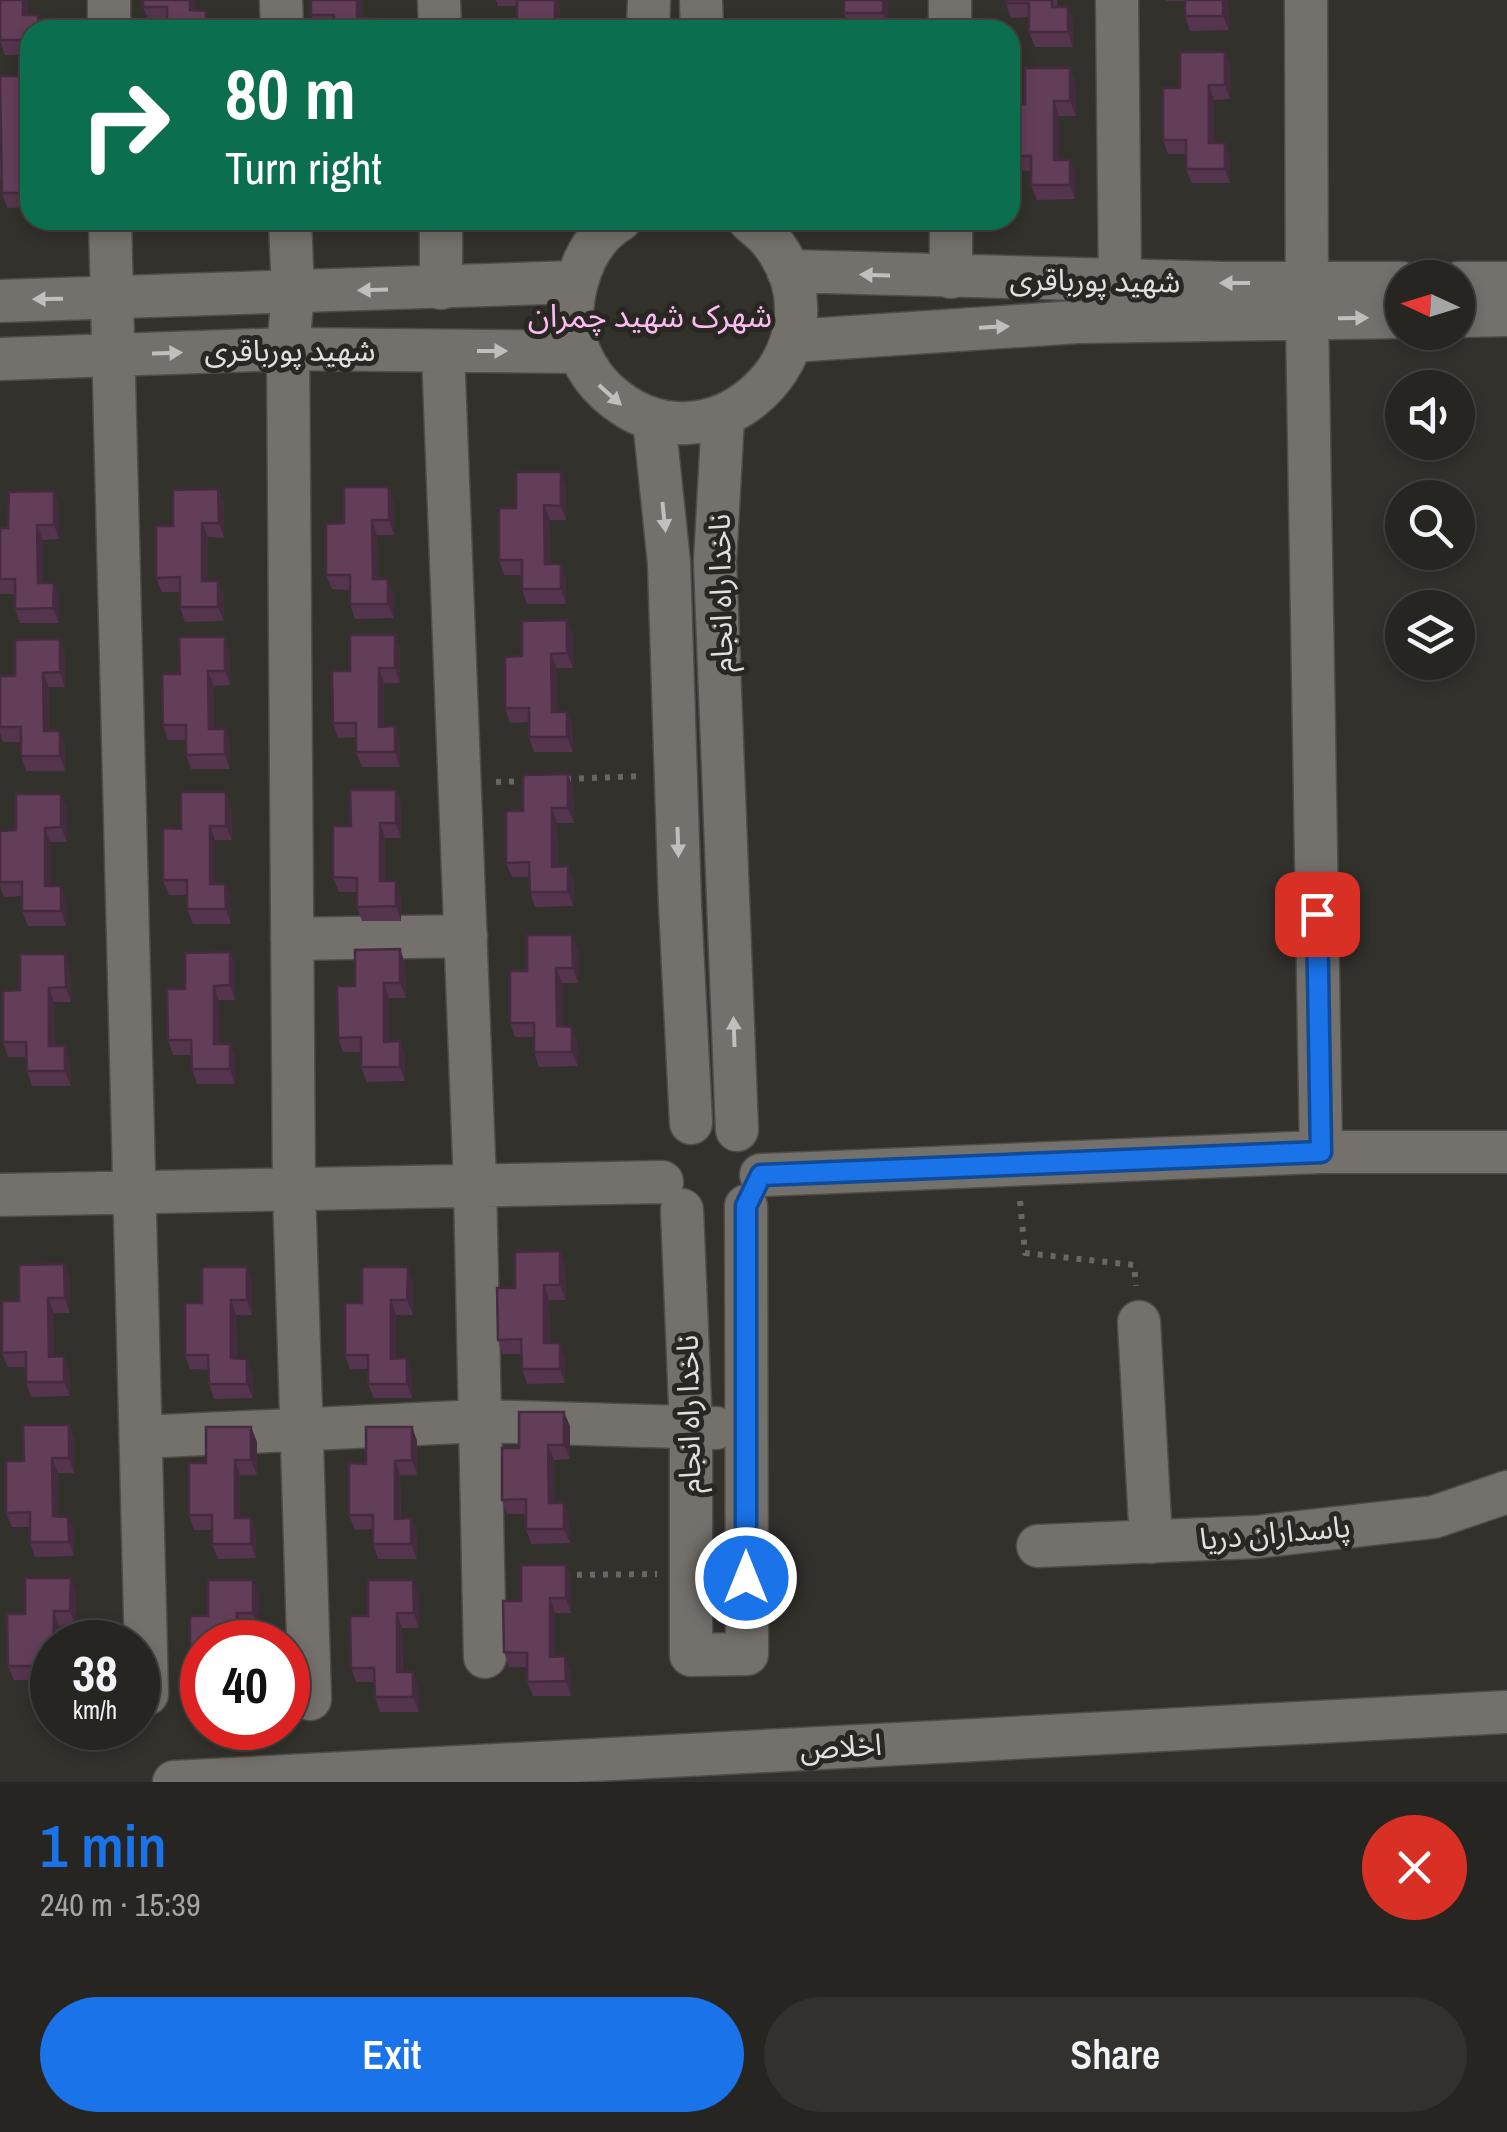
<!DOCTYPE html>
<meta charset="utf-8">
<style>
:root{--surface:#262521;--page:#32312e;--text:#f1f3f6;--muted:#a4a5a5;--line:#42423f;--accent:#1a73e8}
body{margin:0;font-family:"Archivo Narrow","Noto Sans Arabic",sans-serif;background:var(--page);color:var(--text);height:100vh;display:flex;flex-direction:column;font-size:38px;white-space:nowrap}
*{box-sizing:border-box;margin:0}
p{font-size:32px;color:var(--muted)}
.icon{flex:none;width:55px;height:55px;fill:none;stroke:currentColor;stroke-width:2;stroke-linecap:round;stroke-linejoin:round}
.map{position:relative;height:1782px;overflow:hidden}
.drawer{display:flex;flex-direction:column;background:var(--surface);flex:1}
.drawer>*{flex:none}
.hud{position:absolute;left:20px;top:20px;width:1000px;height:210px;border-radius:30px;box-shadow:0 5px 15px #0003,0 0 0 2px var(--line);background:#0b6e4f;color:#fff;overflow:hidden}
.needle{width:65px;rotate:274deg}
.tools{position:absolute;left:1385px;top:260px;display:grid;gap:20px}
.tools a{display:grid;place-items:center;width:90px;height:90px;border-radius:50%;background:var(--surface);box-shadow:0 5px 15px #0003,0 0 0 2px var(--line);font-size:50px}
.speed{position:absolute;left:30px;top:1620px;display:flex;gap:20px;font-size:50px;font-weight:700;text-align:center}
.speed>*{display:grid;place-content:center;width:130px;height:130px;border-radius:50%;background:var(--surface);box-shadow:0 5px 15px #0003,0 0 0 2px var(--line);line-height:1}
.speed small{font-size:25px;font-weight:400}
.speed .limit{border:15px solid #d22;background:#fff;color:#111}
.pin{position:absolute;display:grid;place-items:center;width:85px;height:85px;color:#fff;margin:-42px;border-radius:20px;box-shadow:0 5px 15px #0006}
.me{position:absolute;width:110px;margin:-55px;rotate:0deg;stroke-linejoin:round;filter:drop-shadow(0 0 8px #0008)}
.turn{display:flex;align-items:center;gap:35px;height:210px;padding:0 40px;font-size:45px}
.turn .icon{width:130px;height:130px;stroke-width:2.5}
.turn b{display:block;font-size:70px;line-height:85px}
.round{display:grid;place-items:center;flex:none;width:105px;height:105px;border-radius:52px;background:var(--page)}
.summary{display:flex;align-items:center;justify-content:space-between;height:170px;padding:0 40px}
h1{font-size:60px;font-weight:600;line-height:75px;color:var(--accent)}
.primary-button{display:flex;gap:20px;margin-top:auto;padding:20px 40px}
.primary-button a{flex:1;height:115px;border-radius:60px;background:var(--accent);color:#fff;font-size:40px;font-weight:600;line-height:115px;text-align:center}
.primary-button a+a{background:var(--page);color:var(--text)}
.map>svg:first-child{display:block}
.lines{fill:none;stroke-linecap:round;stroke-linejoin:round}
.minor-casing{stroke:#4f4d49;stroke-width:45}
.path{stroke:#696763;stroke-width:6;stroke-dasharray:5 8;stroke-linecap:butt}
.minor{stroke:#74716c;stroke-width:42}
.wall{fill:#55354d}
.shaded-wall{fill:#452b3e}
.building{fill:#633e59;stroke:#452b3e;stroke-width:2.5}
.oneway{fill:#c1bfbb}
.route-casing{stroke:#114b97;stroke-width:25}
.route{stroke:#1a73e8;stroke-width:18}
.labels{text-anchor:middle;stroke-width:10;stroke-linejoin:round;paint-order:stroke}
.street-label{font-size:30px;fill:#e2e0dd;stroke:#292722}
.neighbourhood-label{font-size:32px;fill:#fcbcf1;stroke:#292722}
</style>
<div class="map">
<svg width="1507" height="1782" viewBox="0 0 1507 1782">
<rect width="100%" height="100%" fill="#33312c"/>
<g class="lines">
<!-- minor casing -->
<g class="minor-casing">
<path id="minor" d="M109 0V30
M281 0 282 30
M439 0 440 30
M701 0 702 30
M950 0V30
M1117 0 1120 281
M1306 0 1307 318 1321 1152
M648 30 649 0
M110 220 147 1694
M290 220 293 293 288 349 294 1189 310 1699
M441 220V288
M620 220C588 239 575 276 572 311 570 340 586 373 607 392 710 486 855 347 771 241 765 233 756 227 749 220
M951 220V277
M788 271 1224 283H1402
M1458 283H1507
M0 301 575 282
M1458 316 1507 315
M792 341 1078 322 1402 317
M443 351 475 1185 485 1657
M0 359 288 349 579 352
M723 417 715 562 737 1130
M654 420 669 563 680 905 691 1123
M292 939 466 936
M761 1175 1321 1152H1507
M0 1195 662 1182
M682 1210 691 1428V1655L747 1654 746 1206
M1139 1322 1151 1542
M141 1437 480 1421 716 1428
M1038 1546 1256 1537 1434 1517 1507 1492
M174 1782 1507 1712"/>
</g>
<!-- path -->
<path class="path" d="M566 779 643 776
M496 782 528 781
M1020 1201 1025 1253 1134 1265 1136 1286
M564 1575 657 1574"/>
<!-- minor -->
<use href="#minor" class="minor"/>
</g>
<!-- wall -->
<path class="wall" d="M0 0H28V15H38L44 30H30V55H5L0 40Z
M143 0H195V10L211 25 149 21 143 7Z
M311 0H362V18L334 29 316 30 311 15Z
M496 0H557L560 10V30H520L517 21V6H498Z
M1057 0V7H1068L1073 22V47H1035L1029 32V17L1011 18 1006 3Z
M1166 0H1227L1228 5 1229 30 1190 31 1185 16V1H1166Z
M888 2V27L850 28 844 13Z
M1231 66 1230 99 1214 100V143H1225L1230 158V183H1192L1186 169V154H1168L1163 140 1180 88Z
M1070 68 1075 83 1076 116H1059V160H1070L1075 174V199L1037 200 1031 185V171L1013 170 1010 163V156Z
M0 76H30V207L7 208 2 193 1 178H0Z
M566 487V520H550V564L566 578V604H527L522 589V575H504L499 560 516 508Z
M218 489 224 504V538L208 537V581H218L224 596V621L185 622 180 607V592H162L156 578 173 526Z
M394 502V535H377L378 579 394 593V618L355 619 350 604V590L332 589 326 575 344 523Z
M59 506V539L43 540V583H54L59 598V623H20L15 609V594H0V528H8Z
M567 620 573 635V668H557V712H567L572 726 573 752H534L529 737V722L510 723 505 708Z
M395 635 400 649V683H384V727L395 726 400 741V767H362L356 752V737L338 738 333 723 350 671Z
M60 639 65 654V687H49V731L65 746V771H26L21 756V742H3L0 733V676H15Z
M230 652V685L214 686V729H225L230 744V769H191L186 755V740H168L163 725 180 674Z
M568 774 573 789 574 823H557L558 866 574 881 573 906 535 907 530 892 529 877H512L506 863Z
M396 790 401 804V838H385V881H396L401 896V921H362L357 907V892H339L333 877 351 826Z
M61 794 66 808 67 842H50V886L66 900V926H28L22 911V896L4 897 0 886V831L16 830Z
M231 807 232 840H215V884H225L231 898V924H193L187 909V895H169L163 880 181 829Z
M400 949 405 964 406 998H389V1041H400L405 1056V1081L367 1082 361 1067V1052H343L338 1038 355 986Z
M578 950V983H562V1026L577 1041 578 1066 539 1067 534 1052V1037H515L510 1023 527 971Z
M230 952 235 967V1000H219V1044H230L235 1059V1084H197L192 1069 191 1055H173L168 1040 185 989Z
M70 969 71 1002H54L55 1046 70 1060 71 1086H32L27 1071V1057H8L3 1042 20 990Z
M560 1251 565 1266 566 1300H549L550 1343 565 1358V1383L527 1384 522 1369 521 1354H503L498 1340 515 1288Z
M64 1264 70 1279V1313H54V1356L69 1371 70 1396 31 1397 26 1382V1367H8L2 1353 19 1301Z
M247 1267 252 1282V1315H236L237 1358 252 1373 253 1398 214 1399 209 1384V1370L190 1369 185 1355 202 1303Z
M413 1281V1315H396V1359L412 1373V1398H374L368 1384V1369H350L345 1355 362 1303Z
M69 1425 74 1440V1473H58V1516L68 1517 74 1531V1556L35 1557 30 1542V1527H12L6 1513 24 1461Z
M570 1426V1459L554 1460V1503L569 1518 570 1543 531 1544 526 1529V1514H507L502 1500 519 1448Z
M251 1427 257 1442V1475H240V1518H251L256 1533V1558L218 1559 212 1544V1530H194L189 1515 206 1463Z
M412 1427 417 1441V1475H400L401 1519 411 1518 417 1533V1559H378L373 1544V1529L355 1530 349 1515 366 1464Z
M566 1565 571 1579V1613H555V1657L571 1671V1696H533L527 1682V1667H509L504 1652Z
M71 1578 76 1592V1626H59V1642H52V1709H37L32 1695 31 1680H14L8 1666Z
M413 1580 418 1594 419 1628H402L403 1672H413L418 1686 419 1712H380L375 1697V1682H356L351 1668 368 1616Z
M258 1594 259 1628H242L202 1642V1683H196L190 1668 208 1616Z"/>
<!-- shaded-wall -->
<path class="shaded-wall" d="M23 0H28V29L23 15Z
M190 0H195V25L190 10Z
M357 0H362V30L357 18Z
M555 0H557L560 10V30H559L555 21Z
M883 0H887L888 2V27L883 13Z
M1223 0H1227L1228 5 1229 30 1223 16Z
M1068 7 1073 22V47L1068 32Z
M206 11 211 25V30H206Z
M1225 52 1231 66 1230 99 1225 85Z
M1070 68 1075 83 1076 116 1070 101Z
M1209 85 1214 100V158L1209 143Z
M1054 101 1059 116V174L1054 160Z
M24 109 29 124 30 182 24 167Z
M1225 143 1230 158V183L1225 169Z
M1070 160 1075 174V199L1070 185Z
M561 472 566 487V520L561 506Z
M389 487 394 502V535L389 520Z
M218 489 224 504V538L219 523Z
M54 491 59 506V539L54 525Z
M544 505 550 520 551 579 545 564Z
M372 520 377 535 378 593 373 579Z
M202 523 208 537V596L202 581Z
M37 525 43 540V598L38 583Z
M561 564 566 578V604L561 589Z
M388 579 394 593V618L388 604Z
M218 581 224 596V621L218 607Z
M54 583 59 598V623L53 608Z
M567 620 573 635V668L567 653Z
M395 635 400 649V683L395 668Z
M225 637 230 652V685L225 671Z
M60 639 65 654V687L60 672Z
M551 654 557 668V726L552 712Z
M379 668 384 683V741L379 727Z
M208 671 214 686V744L209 729Z
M43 673 49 687V746L44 731Z
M567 712 572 726 573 752 567 737Z
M395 726 400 741V767L395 752Z
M225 729 230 744V769L225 754Z
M60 731 65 746V771L60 756Z
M568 774 573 789 574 823 568 808Z
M396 790 401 804V838L396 823Z
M226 792 231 807 232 840 226 826Z
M61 794 66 808 67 842 61 827Z
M552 808 557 823 558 881 552 867Z
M380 823 385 838V896L380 881Z
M210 826 215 840V899L210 884Z
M45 828 50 842V900L45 886Z
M568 866 574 881 573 906 568 892Z
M396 881 401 896V921L396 906Z
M225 884 231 898V924L226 909Z
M61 886 66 900V926L61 911Z
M572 935 578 950V983L573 968Z
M400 949 405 964 406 998 400 983Z
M230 952 235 967V1000L230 985Z
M65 954 70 969 71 1002 66 987Z
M556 968 562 983V1041L557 1026Z
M384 983 389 998V1056L384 1042Z
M214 986 219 1000 220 1059 214 1044Z
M49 988 54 1002 55 1060 49 1046Z
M572 1027 577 1041 578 1066 572 1052Z
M400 1041 405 1056V1081L400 1067Z
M230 1044 235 1059V1084L230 1069Z
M65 1046 70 1060 71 1086 65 1071Z
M560 1251 565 1266 566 1300 560 1285Z
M64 1264 70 1279V1313L65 1298Z
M247 1267 252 1282V1315L247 1300Z
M408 1267 413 1281V1315L407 1300Z
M544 1285 549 1300 550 1358 544 1343Z
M48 1298 54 1313V1371L49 1357Z
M231 1300 236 1315 237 1373 231 1358Z
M391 1300 396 1315V1373L391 1359Z
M560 1343 565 1358V1383L560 1369Z
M64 1356 69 1371 70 1396 64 1382Z
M407 1358 412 1373V1398L407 1384Z
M247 1359 252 1373 253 1398 247 1384Z
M564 1412 570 1426V1459L564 1445Z
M69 1425 74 1440V1473L69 1458Z
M251 1427 257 1442V1475L251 1460Z
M412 1427 417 1441V1475L412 1460Z
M548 1445 554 1460V1518L549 1503Z
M52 1458 58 1473V1531L53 1516Z
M235 1460 240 1475V1533L235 1518Z
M395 1461 400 1475 401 1533 395 1519Z
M564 1503 569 1518 570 1543 564 1529Z
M68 1517 74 1531V1556L69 1542Z
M251 1518 256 1533V1558L251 1544Z
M411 1518 417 1533V1559L411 1544Z
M566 1565 571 1579V1613L566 1598Z
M71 1578 76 1592V1626L70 1611Z
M253 1580 258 1594 259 1628 253 1613Z
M413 1580 418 1594 419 1628 414 1613Z
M550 1598 555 1613V1671L550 1657Z
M54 1611 59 1626V1642H54Z
M237 1613 242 1628V1642H237Z
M397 1613 402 1628 403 1686 397 1672Z
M565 1656 571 1671V1696L566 1681Z
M413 1672 418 1686 419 1712 413 1697Z"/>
<!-- building -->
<path class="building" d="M0 0H23V15H38L39 30H30V40H0Z
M143 0H190V10L206 11V30H167V7H143Z
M311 0H357V18H373V30H334V15H311Z
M517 0H555V21H517Z
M844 0H883V13H844Z
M1006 0H1052V7H1068V32H1029V3H1006Z
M1185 0H1223V16H1185Z
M1180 52H1225V85H1209V143H1225V169H1186V140H1163V88H1180Z
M1025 68H1070V101H1054V160H1070V185H1031V156H1010V105L1025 104Z
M0 76H30V109H24V167H30V193H2Z
M516 472H561V506L544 505 545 564H561V589H522V560H499V508H516Z
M344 487H389V520H372L373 579H388V604H350V575H326V524L344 523Z
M218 489 219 523H202V581H218V607H180V577L156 578V526H173V490Z
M54 491V525H37L38 583H54L53 608 15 609V579H0V528H8L9 492Z
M567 620V653L551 654 552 712H567V737H529V708H505V657L522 656V621Z
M350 635H395V668H379V727L395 726V752H356V723H333L332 671H350Z
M179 637H225V671H208L209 729H225V754L186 755V725H163L162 674H180Z
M60 639V672L43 673 44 731H60V756H21V727H0V676H15V640Z
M568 774V808H552V867L568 866V892H530L529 862 506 863V811H523V775Z
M350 790H396V823H380V881H396V906L357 907V878L333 877V826H351Z
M181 792H226V826H210V884H225L226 909H187V880H163V828L181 829Z
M16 794H61V827L45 828V886H61V911H22V882H0V831L16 830Z
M527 935H572L573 968H556L557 1026 572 1027V1052H534V1023H510V971H527Z
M400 949V983H384V1042L400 1041V1067H361V1037L338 1038 337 986H355V950Z
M230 952V985L214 986V1044H230V1069H192L191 1040H168L167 989H185V953Z
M20 954H65L66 987 49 988V1046H65V1071H27L26 1042H3V991L20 990Z
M560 1251V1285H544V1343H560V1369H522L521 1339 498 1340 497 1288H515V1252Z
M64 1264 65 1298H48L49 1357 64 1356V1382H26V1352L2 1353V1301H19V1265Z
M202 1267H247V1300H231V1358L247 1359V1384H209L208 1355H185V1303H202Z
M362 1267H408L407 1300H391V1359L407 1358V1384H368V1355H345V1303H362Z
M519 1412H564V1445H548L549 1503H564V1529H526V1499L502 1500V1448H519Z
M23 1425H69V1458H52L53 1516 68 1517 69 1542H30V1512L6 1513V1461H24Z
M206 1427H251V1460H235V1518H251V1544H212V1515H189V1463H206Z
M366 1427H412V1460L395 1461V1519L411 1518V1544H373V1515H349V1463L366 1464Z
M521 1565H566V1598H550V1657L565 1656 566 1681 527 1682V1653L504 1652 503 1601H521Z
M25 1578H71L70 1611H54L52 1695H32L31 1666H8L7 1614H25Z
M208 1580H253V1613H237V1642H202V1668H190V1616H208Z
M368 1580H413L414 1613H397V1672H413V1697H375L374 1668H351L350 1616H368Z"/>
<!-- one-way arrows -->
<defs><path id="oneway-solid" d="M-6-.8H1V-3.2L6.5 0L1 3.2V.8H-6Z" transform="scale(2.5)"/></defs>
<g class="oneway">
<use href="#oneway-solid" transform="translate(875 275) rotate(-178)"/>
<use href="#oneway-solid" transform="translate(1235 283) rotate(-180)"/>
<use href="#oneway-solid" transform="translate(373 290) rotate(178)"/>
<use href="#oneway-solid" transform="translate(48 299) rotate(179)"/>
<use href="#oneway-solid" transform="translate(1353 318) rotate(-1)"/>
<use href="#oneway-solid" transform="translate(994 327) rotate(-3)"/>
<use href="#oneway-solid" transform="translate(492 351)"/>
<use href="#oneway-solid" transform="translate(167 353) rotate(-2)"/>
<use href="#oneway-solid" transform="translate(610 395) rotate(42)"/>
<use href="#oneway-solid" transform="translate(664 517) rotate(84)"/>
<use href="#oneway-solid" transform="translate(678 842) rotate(88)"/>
<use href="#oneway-solid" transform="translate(734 1032) rotate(-92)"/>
</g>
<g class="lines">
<!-- route casing -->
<g class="route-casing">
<path id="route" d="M746 1578V1206L761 1175 1321 1152 1317 914"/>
</g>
<!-- route -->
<use href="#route" class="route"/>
</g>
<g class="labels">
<!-- street labels -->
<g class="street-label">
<text transform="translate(1095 281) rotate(1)" y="10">شهید پورباقری</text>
<text x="290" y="361">شهید پورباقری</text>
<text transform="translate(721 593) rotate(-91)" y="10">ناخدا راه انجام</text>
<text transform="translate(689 1414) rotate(-91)" y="10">ناخدا راه انجام</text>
<text transform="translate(1275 1533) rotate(-5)" y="10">پاسداران دریا</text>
<text transform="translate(841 1747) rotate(-3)" y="10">اخلاص</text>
</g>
<!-- neighbourhood labels -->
<g class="neighbourhood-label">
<text x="650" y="327">شهرک شهید چمران</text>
</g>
</g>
</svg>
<div class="tools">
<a><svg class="needle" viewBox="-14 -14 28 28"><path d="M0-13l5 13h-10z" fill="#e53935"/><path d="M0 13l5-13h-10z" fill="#a4a5a5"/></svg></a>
<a><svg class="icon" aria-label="sound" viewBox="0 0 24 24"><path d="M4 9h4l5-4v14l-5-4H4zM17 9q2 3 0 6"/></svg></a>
<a><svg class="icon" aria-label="search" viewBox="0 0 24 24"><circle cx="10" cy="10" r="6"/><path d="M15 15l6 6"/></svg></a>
<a><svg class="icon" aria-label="layers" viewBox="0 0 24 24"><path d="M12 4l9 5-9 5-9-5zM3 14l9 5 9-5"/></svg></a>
</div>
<div class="speed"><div>38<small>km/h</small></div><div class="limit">40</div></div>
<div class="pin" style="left:1317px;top:914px;background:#d93025"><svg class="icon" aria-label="arrive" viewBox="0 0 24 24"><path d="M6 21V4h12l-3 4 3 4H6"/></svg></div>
<svg class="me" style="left:746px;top:1578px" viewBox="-20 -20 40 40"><circle r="17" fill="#1a73e8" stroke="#fff" stroke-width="3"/><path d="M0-11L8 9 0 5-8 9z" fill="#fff"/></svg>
<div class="hud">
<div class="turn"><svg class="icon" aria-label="right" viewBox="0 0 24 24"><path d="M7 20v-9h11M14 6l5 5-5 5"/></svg><div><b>80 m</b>Turn right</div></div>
</div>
</div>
<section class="drawer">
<div class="summary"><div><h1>1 min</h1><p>240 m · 15:39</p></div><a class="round" style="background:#d93025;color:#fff"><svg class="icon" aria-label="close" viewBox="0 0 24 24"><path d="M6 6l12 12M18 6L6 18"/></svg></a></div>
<div class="primary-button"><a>Exit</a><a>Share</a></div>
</section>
